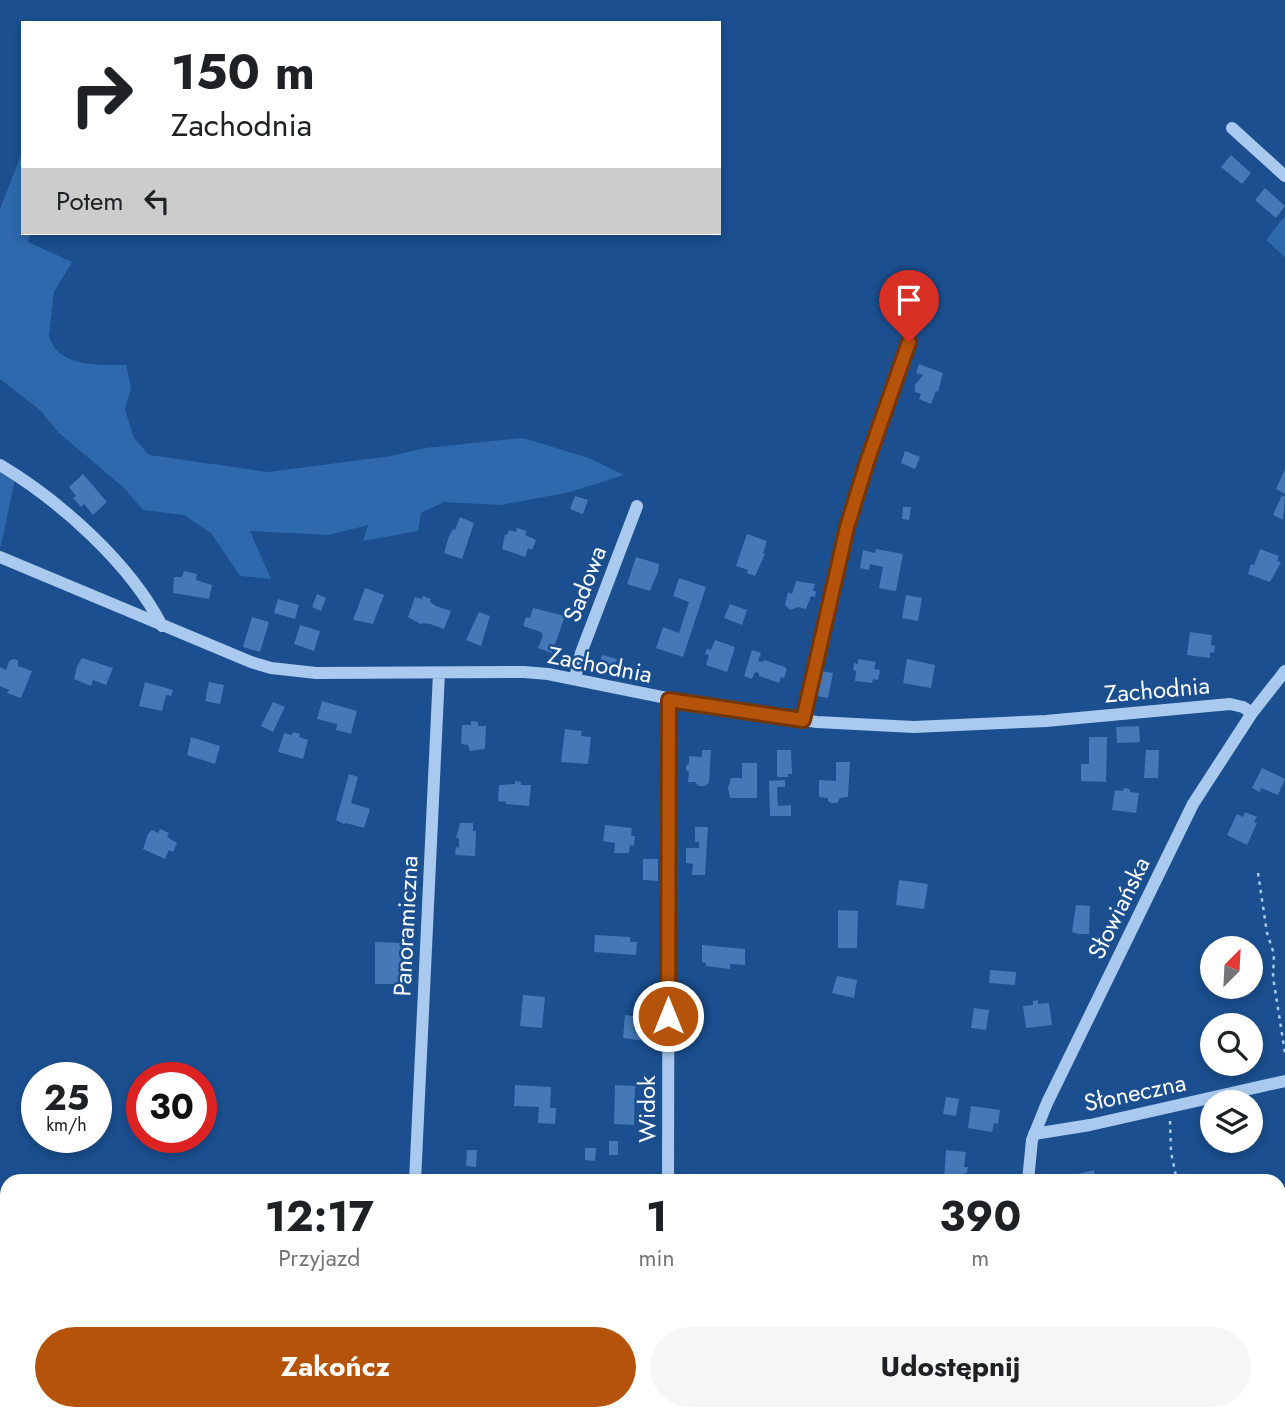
<!DOCTYPE html>
<html lang="pl">
<meta charset="utf-8">
<style>
:root{--surface:#fff;--page:#f6f6f6;--text:#202124;--muted:#757577;--accent:#b45309}
body{margin:0;font-family:Jost,sans-serif;background:var(--page);color:var(--text);height:100vh;display:flex;flex-direction:column;font-size:26px;white-space:nowrap}
*{box-sizing:border-box;margin:0}
p{font-size:23px;color:var(--muted)}
.icon{flex:none;width:38px;height:38px;fill:none;stroke:currentColor;stroke-width:2;stroke-linecap:round;stroke-linejoin:round}
.map{position:relative;flex:1;overflow:hidden}
.drawer{position:absolute;left:0px;top:1174px;width:1286px;height:247px;display:flex;flex-direction:column;background:var(--surface);border-radius:21px 21px 0 0;box-shadow:0 4px 10px #0003}
.drawer>*{flex:none}
.guide{position:absolute;left:21px;top:21px;width:700px;height:214px;border-radius:0px;box-shadow:0 4px 10px #0003;background:#fff;color:var(--text);overflow:hidden}
.needle{width:46px;rotate:24deg}
.fabs{position:absolute;left:1200px;top:936px;display:grid;gap:14px}
.fabs a{display:grid;place-items:center;width:63px;height:63px;border-radius:50%;background:var(--surface);box-shadow:0 4px 10px #0003;font-size:35px}
.speed{position:absolute;left:21px;top:1062px;display:flex;gap:14px;font-size:35px;font-weight:700;text-align:center}
.speed>*{display:grid;place-content:center;width:91px;height:91px;border-radius:50%;background:var(--surface);box-shadow:0 4px 10px #0003;line-height:1}
.speed small{font-size:18px;font-weight:400}
.speed .limit{border:10px solid #d22;background:#fff;color:#111}
.pin{position:absolute;display:grid;place-items:center;width:60px;height:60px;color:#fff;margin:-72px -30px;border-radius:50% 50% 50% 0;rotate:-45deg;box-shadow:0 0 7px #0007}
.pin .icon{rotate:45deg}
.me{position:absolute;width:77px;margin:-38px;rotate:0deg;stroke-linejoin:round;filter:drop-shadow(0 0 5px #0008)}
.turn{display:flex;align-items:center;gap:24px;height:147px;padding:0 35px;font-size:32px}
.turn .icon{width:91px;height:91px;stroke-width:2.5}
.turn b{display:block;font-size:49px;line-height:60px}
.then{display:flex;align-items:center;height:66px;padding:0 35px;background:#0003;gap:14px;font-size:26px}
.eta{display:flex;justify-content:space-evenly;align-items:center;height:119px;text-align:center}
.eta b{font-size:42px;font-weight:700;line-height:49px}
.primary-button{display:flex;gap:14px;margin-top:auto;padding:14px 35px}
.primary-button a{flex:1;height:80px;border-radius:42px;background:var(--accent);color:#fff;font-size:28px;font-weight:700;line-height:80px;text-align:center}
.primary-button a+a{background:var(--page);color:var(--text)}
.map>svg:first-child{display:block}
.green{fill:#2e69ad}
.building{fill:#4478b7}
.lines{fill:none;stroke-linecap:round;stroke-linejoin:round}
.path{stroke:#a9c9ee;stroke-width:2.5;stroke-dasharray:3.5 5;stroke-linecap:butt}
.minor{stroke:#a9c9ee;stroke-width:12}
.route-casing{stroke:#753606;stroke-width:18}
.route{stroke:#b45309;stroke-width:12}
.labels{text-anchor:middle;stroke-width:5;stroke-linejoin:round;paint-order:stroke}
.street-label{font-size:24px;fill:#fff;stroke:#1b4f8f}
</style>
<div class="map">
<svg width="1285" height="1420" viewBox="0 0 1285 1420">
<rect width="100%" height="100%" fill="#1b4f8f"/>
<!-- green -->
<path class="green" d="M23 150V233H31L28 242 72 262 54 292 49 336C58 368 100 365 126 365L131 388 125 409 127 416 134 438 149 455 268 472 391 456 425 448 523 438 589 458 624 475 570 492 501 505 444 502 421 513 418 531 363 541 368 525 329 535 250 531 271 579 240 576 211 533 184 515 143 510 123 487 59 433 41 411 0 379V209Z
M1285 216V257L1266 240Z
M0 470 15 479 1 546H0Z"/>
<!-- building -->
<path class="building" d="M1231 155 1251 173 1242 184 1221 167Z
M1265 188 1285 206 1276 218 1255 200Z
M919 364 943 373 938 392 936 391 931 404 919 399 921 394 915 392V385L923 375 916 373Z
M905 451 920 457 915 469 901 463Z
M1285 469V494L1276 489Z
M83 474 107 502 93 515 84 504 81 507 73 498 76 496 69 487Z
M1282 495 1285 497 1283 520 1273 515Z
M575 496 588 500 583 514 570 509Z
M903 507H911L909 520 902 519Z
M460 517 474 523 462 559 444 553 449 536 453 529 455 530Z
M517 528 527 531 525 535 536 540 532 550 528 548 525 557 502 549 505 534 507 535 509 530 516 532Z
M747 534 767 541 763 553 765 554 755 576 747 573 748 570 736 566Z
M876 549 903 554 896 591 879 588 883 567 870 564 869 570 860 568 863 550 875 553Z
M1260 549 1279 556 1277 561 1281 562 1270 582 1248 574 1251 564 1254 565Z
M636 557 659 564 658 572 650 591 627 584Z
M184 571 197 574 196 580 212 585 209 599 173 593 174 577H182Z
M679 578 706 587 683 657 656 648 663 627 679 633 689 602 673 596Z
M796 581 815 584 813 590 816 592 815 597 811 596 806 609 798 607 790 610 785 605 788 592 792 594Z
M365 588 384 595 373 624 353 620Z
M317 594 326 598 321 611 312 607Z
M906 595 922 598 918 621 902 618Z
M423 596 431 599 430 602 436 606 451 611 444 629 430 624 422 623V625L408 617 415 597 422 599Z
M278 599 299 605 295 619 274 613Z
M730 604 747 610 742 625 724 618Z
M533 608 565 616 552 653 538 648 543 635 541 632 523 626 526 617 530 618Z
M479 612 490 616 481 646 466 640Z
M252 617 269 622 260 652 243 647Z
M300 625 320 631 314 651 294 644Z
M1190 632 1212 635 1211 645 1215 646 1214 653 1210 652V658L1187 655Z
M715 640 735 647 727 672 706 665 709 655 705 654 707 649 711 650Z
M752 650 761 653 758 661 763 662 764 660 785 667 787 670 784 678 781 677 779 683 759 676V673L755 672 752 679 744 676Z
M602 655 617 659 614 669 599 666Z
M82 658 113 668 106 685 93 680 91 686 74 679 77 666Z
M13 659 18 660V666L32 671 21 698 7 693 9 690 0 686V667L6 670 9 661Z
M858 659 876 662 874 669 880 670 878 680 873 679 872 683 855 681 856 671 853 670 854 663 858 664Z
M907 659 935 665 931 688 903 683Z
M818 667 821 668V671L833 673 828 698 813 695Z
M145 682 173 690 171 696 166 695 162 711 139 706Z
M209 682 224 685 220 704 205 701Z
M322 701 357 711 351 734 336 730 337 724 317 719Z
M273 702 285 707 273 732 261 726Z
M471 721 478 722V726H486L485 749 470 751 468 745 461 744 462 725H471Z
M1139 726 1140 742 1117 743 1116 727Z
M565 729 582 731 581 736 591 737 588 764 561 762Z
M293 732 300 734 299 737 308 740 303 759 278 752 284 733 292 735Z
M191 737 220 746 215 764 187 755Z
M1089 737H1107L1106 782 1081 781V764H1089Z
M702 750H711L709 783 704 786H699L695 782H688L689 772 686 770V766L689 763V756L702 757Z
M777 750H791L792 774H788V777H777Z
M1146 750H1159L1158 778H1144Z
M836 762H850L848 797 840 798 837 803H831L828 801V798L819 797V780L836 781Z
M742 763H757V798H730L728 788 731 778H742Z
M1262 768 1285 779 1278 795 1261 788 1260 792 1252 788Z
M349 774 358 777 351 803 370 809 364 828 346 823 344 824 336 820Z
M785 780V787H777L778 806 791 805V816H770L769 781Z
M515 781 521 782V785H531L529 806 506 804V802L498 801 499 785 515 784Z
M1124 788 1130 789V792L1139 793 1136 813 1112 810 1115 790 1123 791Z
M1245 812 1257 817 1254 822 1257 823 1247 845 1227 835 1237 814 1243 817Z
M460 823H473V831H476L475 856 455 855 456 847 459 848V838H456Z
M605 825 632 828 631 836H635L634 846 630 845 629 853H614L615 843 603 841Z
M695 827H708L705 875H692L693 864 686 863V848H699V842H695Z
M160 829 169 833 167 837 177 843 173 852 169 850 165 859 143 849 148 834 152 830 158 833Z
M643 859H658V881L643 880Z
M899 880 928 884 924 909 896 905Z
M1076 905 1090 906 1089 934H1078L1072 932Z
M838 910 858 911 857 948H838Z
M595 935 630 937V942H637L636 955 594 952Z
M375 942 406 943V984H375Z
M702 945 745 949V965L730 964V969L706 966V963L702 962Z
M990 970 1016 972 1015 985 989 983Z
M837 976 857 980 854 998 832 993Z
M523 995 545 997 542 1028 520 1026Z
M1038 1000V1004L1049 1003 1052 1025 1026 1028 1023 1006 1033 1005V1001Z
M974 1008 989 1010 986 1030 971 1028Z
M625 1015 648 1018 646 1041 623 1038Z
M515 1085 551 1087 550 1108H556L555 1124 538 1123 539 1107 514 1106Z
M615 1085 635 1086 634 1125 614 1124Z
M946 1097 959 1099 956 1116 943 1114Z
M971 1106 1000 1110 998 1124 994 1123 992 1132 968 1128Z
M609 1141H618V1155H609Z
M585 1148H596L595 1161 585 1160Z
M467 1150H477L476 1167 466 1166Z
M946 1150 966 1152 964 1167H968L967 1173H964L963 1180 944 1179Z
M1094 1170 1097 1181H1074L1073 1175Z
M1280 1406 1285 1407V1420H1277Z
M854 1414H881L882 1420H855Z"/>
<g class="lines">
<!-- path -->
<path class="path" d="M1258 873 1267 933 1274 954 1273 977 1285 1053
M1170 1121 1171 1152 1177 1181"/>
<!-- minor -->
<path class="minor" d="M1232 128 1285 176
M0 465C60 501 130 563 162 626
M0 557 251 662 271 668 316 673 524 672 548 674 726 710 817 722 914 727 1046 721 1230 704 1243 707 1252 713
M575 678 581 653 637 506
M803 720 847 527 867 462 909 342
M1034 1134 1090 1125 1285 1081
M415 1181 439 673
M668 1181 669 700
M1028 1181 1032 1140 1047 1103 1193 804 1252 713 1285 671
M1079 1414 1080 1420"/>
</g>
<g class="lines">
<!-- route casing -->
<g class="route-casing">
<path id="route" d="M668 1016 669 700 803 720 847 527 867 462 909 342"/>
</g>
<!-- route -->
<use href="#route" class="route"/>
</g>
<g class="labels">
<!-- street labels -->
<g class="street-label">
<text transform="translate(585 584) rotate(-69)" y="8">Sadowa</text>
<text transform="translate(600 665) rotate(11)" y="8">Zachodnia</text>
<text transform="translate(1157 690) rotate(-5)" y="8">Zachodnia</text>
<text transform="translate(1119 908) rotate(-64)" y="8">Słowiańska</text>
<text transform="translate(406 926) rotate(-87)" y="8">Panoramiczna</text>
<text transform="translate(1135 1093) rotate(-12)" y="8">Słoneczna</text>
<text transform="translate(647 1109) rotate(-90)" y="8">Widok</text>
</g>
</g>
</svg>
<div class="fabs">
<a><svg class="needle" viewBox="-14 -14 28 28"><path d="M0-13l5 13h-10z" fill="#e53935"/><path d="M0 13l5-13h-10z" fill="#757577"/></svg></a>
<a><svg class="icon" aria-label="search" viewBox="0 0 24 24"><circle cx="10" cy="10" r="6"/><path d="M15 15l6 6"/></svg></a>
<a><svg class="icon" aria-label="layers" viewBox="0 0 24 24"><path d="M12 4l9 5-9 5-9-5zM3 14l9 5 9-5"/></svg></a>
</div>
<div class="speed"><div>25<small>km/h</small></div><div class="limit">30</div></div>
<div class="pin" style="left:909px;top:342px;background:#d93025"><svg class="icon" aria-label="arrive" viewBox="0 0 24 24"><path d="M6 21V4h12l-3 4 3 4H6"/></svg></div>
<svg class="me" style="left:668px;top:1016px" viewBox="-20 -20 40 40"><circle r="17" fill="#b45309" stroke="#fff" stroke-width="3"/><path d="M0-11L8 9 0 5-8 9z" fill="#fff"/></svg>
<div class="guide">
<div class="turn"><svg class="icon" aria-label="right" viewBox="0 0 24 24"><path d="M7 20v-9h11M14 6l5 5-5 5"/></svg><div><b>150 m</b>Zachodnia</div></div>
<div class="then">Potem<svg class="icon" aria-label="left" viewBox="0 0 24 24"><path d="M17 20v-9H6M10 6l-5 5 5 5"/></svg></div>
</div>
<section class="drawer">
<div class="eta">
<div><b>12:17</b><p>Przyjazd</p></div>
<div><b>1</b><p>min</p></div>
<div><b>390</b><p>m</p></div>
</div>
<div class="primary-button"><a>Zakończ</a><a>Udostępnij</a></div>
</section>
</div>
